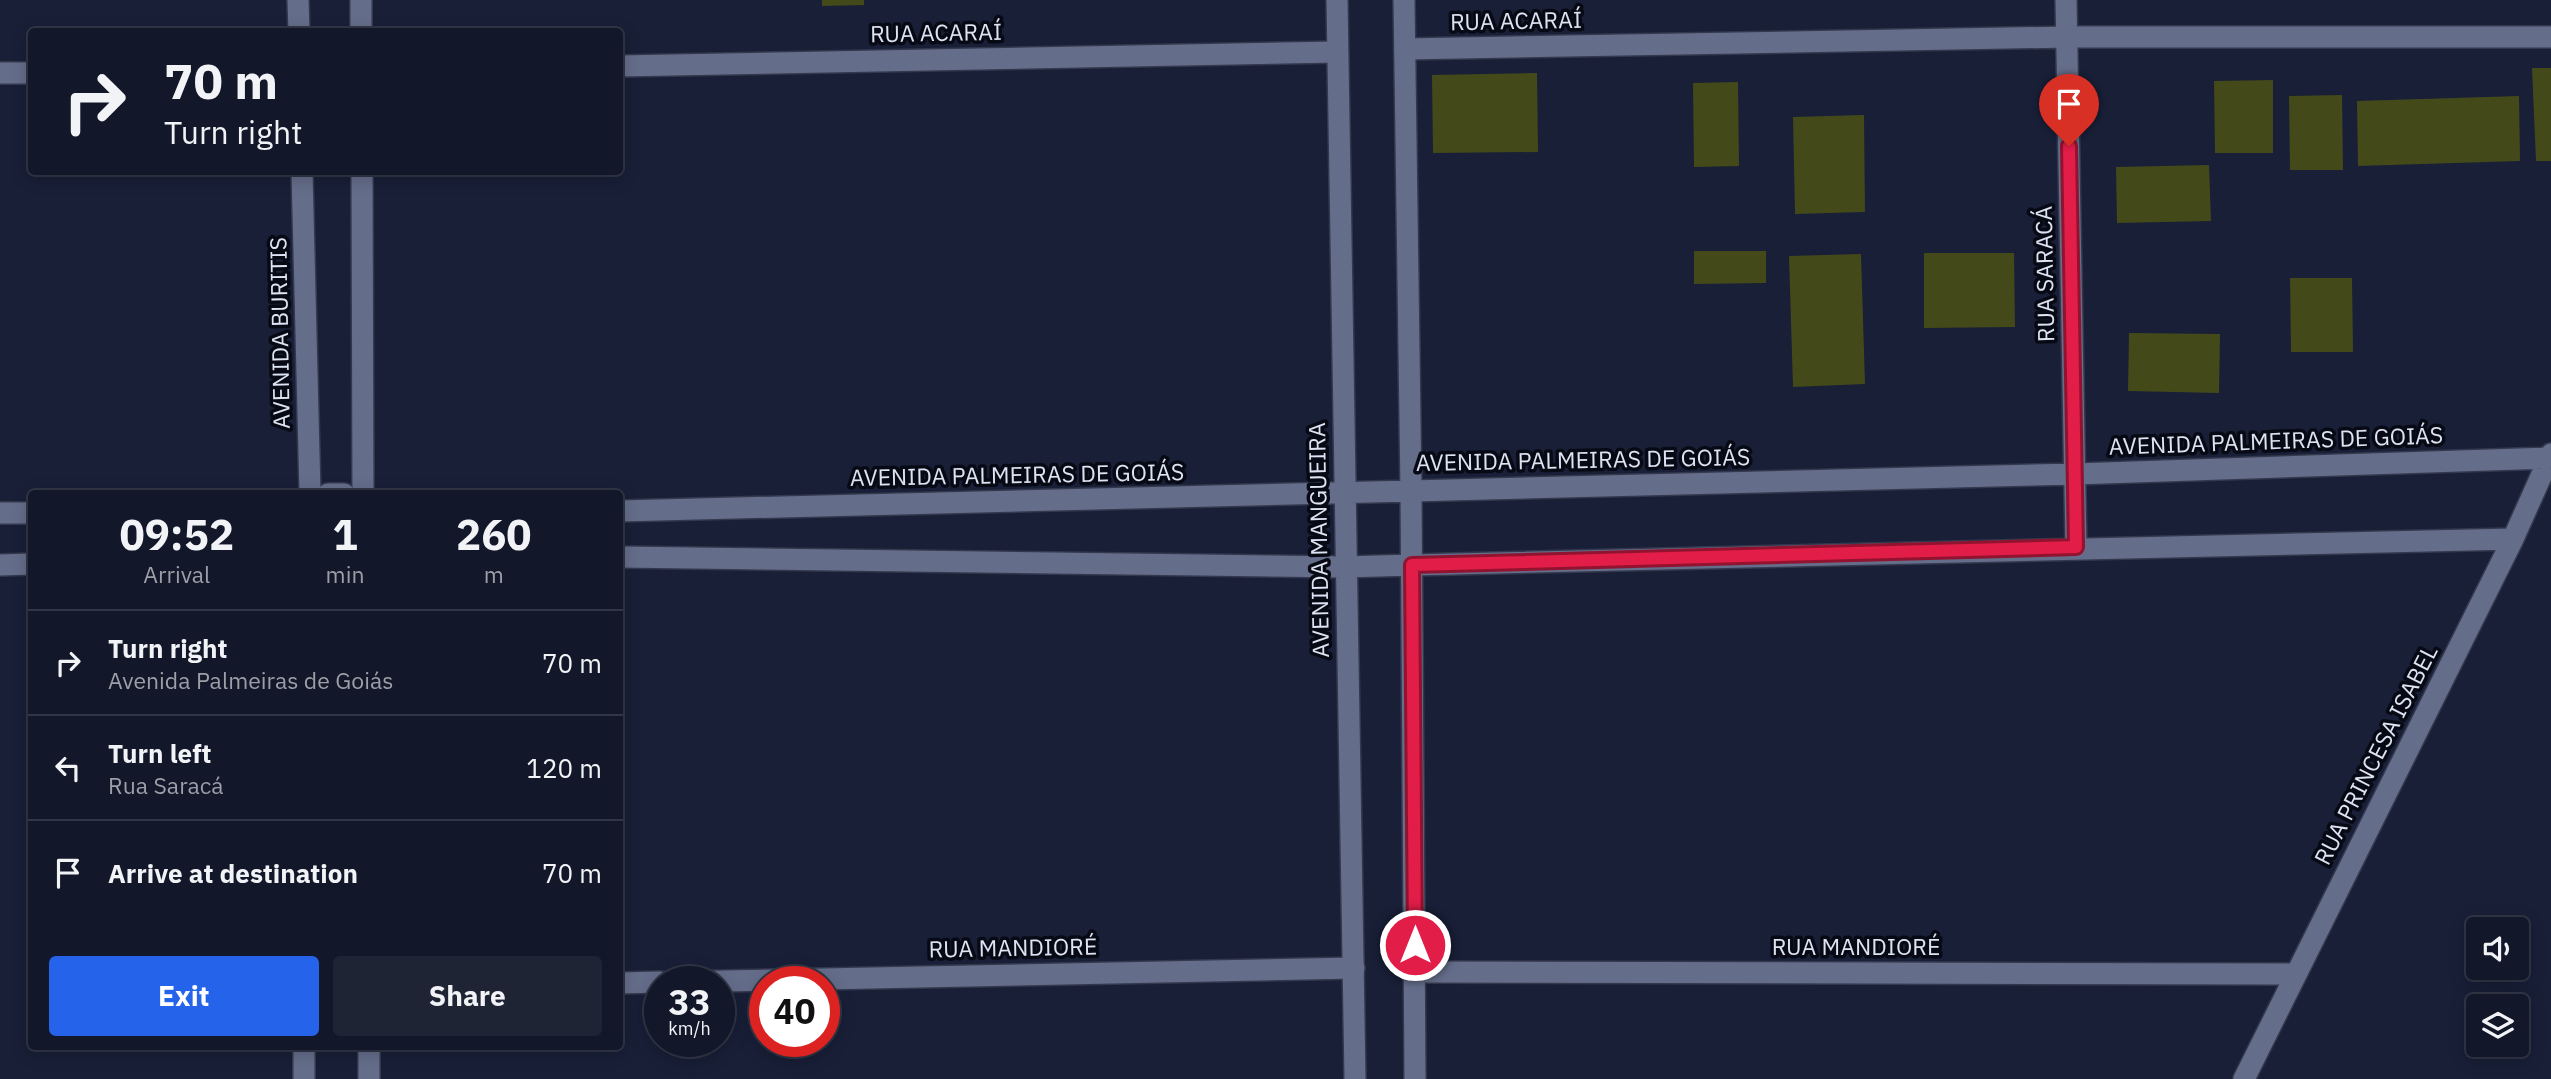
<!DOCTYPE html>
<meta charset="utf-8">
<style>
:root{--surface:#121729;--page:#1f2435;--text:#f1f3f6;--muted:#9c9fa8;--line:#313646;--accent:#2563eb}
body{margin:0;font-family:"IBM Plex Sans",sans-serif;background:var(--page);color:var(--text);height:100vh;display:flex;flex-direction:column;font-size:26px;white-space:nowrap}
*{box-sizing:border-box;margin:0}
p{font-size:23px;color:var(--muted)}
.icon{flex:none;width:38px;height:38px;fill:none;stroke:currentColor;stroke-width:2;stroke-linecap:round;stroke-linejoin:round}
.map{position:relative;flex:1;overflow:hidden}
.panel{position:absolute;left:28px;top:490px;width:595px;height:560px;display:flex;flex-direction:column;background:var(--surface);border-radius:7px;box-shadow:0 4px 18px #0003,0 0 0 2px var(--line)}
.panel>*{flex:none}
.top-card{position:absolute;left:28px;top:28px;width:595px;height:147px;border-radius:7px;box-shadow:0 4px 18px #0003,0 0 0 2px var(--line);background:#121729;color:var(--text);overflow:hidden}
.fabs{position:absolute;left:2466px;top:917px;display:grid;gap:14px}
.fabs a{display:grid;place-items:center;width:63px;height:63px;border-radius:7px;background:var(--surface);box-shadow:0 4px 18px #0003,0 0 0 2px var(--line);font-size:35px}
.speed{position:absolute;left:644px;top:966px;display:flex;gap:14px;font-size:35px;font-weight:700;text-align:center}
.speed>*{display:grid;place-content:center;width:91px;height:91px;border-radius:50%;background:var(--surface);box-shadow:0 4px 18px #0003,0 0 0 2px var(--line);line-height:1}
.speed small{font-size:18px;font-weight:400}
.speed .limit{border:10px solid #d22;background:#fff;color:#111}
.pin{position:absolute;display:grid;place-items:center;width:60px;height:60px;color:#fff;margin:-72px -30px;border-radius:50% 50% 50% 0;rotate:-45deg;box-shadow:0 0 7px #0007}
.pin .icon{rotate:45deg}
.me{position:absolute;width:77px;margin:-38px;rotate:0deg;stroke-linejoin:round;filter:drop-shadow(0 0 5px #0008)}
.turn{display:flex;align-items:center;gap:24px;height:147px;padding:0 21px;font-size:32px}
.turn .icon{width:91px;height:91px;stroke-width:2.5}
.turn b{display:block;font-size:49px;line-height:60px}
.eta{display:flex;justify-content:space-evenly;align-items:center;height:119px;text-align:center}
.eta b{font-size:42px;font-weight:700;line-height:49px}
.button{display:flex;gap:14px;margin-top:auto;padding:14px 21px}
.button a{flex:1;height:80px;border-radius:7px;background:var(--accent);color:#fff;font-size:28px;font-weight:700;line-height:80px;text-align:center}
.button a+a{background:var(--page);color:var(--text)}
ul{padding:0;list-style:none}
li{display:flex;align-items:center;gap:21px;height:105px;padding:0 21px;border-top:2px solid var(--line)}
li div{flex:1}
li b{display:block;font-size:26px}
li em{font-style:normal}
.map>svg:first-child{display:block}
.building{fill:#44491a}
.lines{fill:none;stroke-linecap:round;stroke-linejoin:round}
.street-casing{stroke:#34384d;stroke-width:24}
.secondary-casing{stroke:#34384d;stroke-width:24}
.street{stroke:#646d8a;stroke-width:21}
.secondary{stroke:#646d8a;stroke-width:21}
.route-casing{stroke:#92132f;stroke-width:18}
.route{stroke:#e11d48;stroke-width:12}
.labels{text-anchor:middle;stroke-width:7;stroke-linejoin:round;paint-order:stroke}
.street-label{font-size:23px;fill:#dde3f3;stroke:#070a14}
</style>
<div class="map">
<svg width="2551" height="1079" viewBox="0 0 2551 1079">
<rect width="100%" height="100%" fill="#181f37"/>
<!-- building -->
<path class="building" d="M822 0H864V5L822 6Z
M2532 68H2551V161H2536Z
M1537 73 1538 152 1433 153 1432 75Z
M2273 80V153H2215L2214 81Z
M1738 82 1739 166 1694 167 1693 83Z
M2342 95 2343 170H2290L2289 96Z
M2519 96 2520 161 2358 166 2357 101Z
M1864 115 1865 212 1795 214 1793 117Z
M2209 165 2211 221 2117 223 2116 167Z
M1694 251H1766V283L1694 284Z
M1924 253H2014L2015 327 1924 328Z
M1861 254 1865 384 1793 387 1789 256Z
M2290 278H2352L2353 352H2291Z
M2129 333 2220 334 2219 393 2128 391Z"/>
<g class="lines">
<!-- street casing -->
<g class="street-casing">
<path id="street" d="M2066 0 2076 547
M1405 49 2067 37H2551
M620 66 1337 52
M0 73H32
M1411 491 2075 474 2548 458
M1412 565 2513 539
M1415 972 2296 974
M674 982 1354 968
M620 983 660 982
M2244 1079 2513 539 2551 454"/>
</g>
<!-- secondary casing -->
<g class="secondary-casing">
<path id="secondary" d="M298 0 299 32
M361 0V32
M1337 0 1355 1079
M1404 0 1411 491 1415 1079
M302 172 310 494
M362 172 363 494
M328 494H344
M620 511 1411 491
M0 513H32
M620 557 1345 567 1412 565
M0 565 32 564
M369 1046V1079
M304 1079V1046"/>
</g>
<!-- street -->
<use href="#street" class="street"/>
<!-- secondary -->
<use href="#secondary" class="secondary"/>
</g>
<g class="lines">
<!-- route casing -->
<g class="route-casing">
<path id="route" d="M1415 945 1412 565 2076 547 2069 146"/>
</g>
<!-- route -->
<use href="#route" class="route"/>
</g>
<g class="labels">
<!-- street labels -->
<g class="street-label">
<text transform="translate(1516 21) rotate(-1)" y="8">RUA ACARAÍ</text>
<text transform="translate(936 33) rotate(-1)" y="8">RUA ACARAÍ</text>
<text transform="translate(2045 274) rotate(-91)" y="8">RUA SARACÁ</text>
<text transform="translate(280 333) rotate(-91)" y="8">AVENIDA BURITIS</text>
<text transform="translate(2276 441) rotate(-2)" y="8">AVENIDA PALMEIRAS DE GOIÁS</text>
<text transform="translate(1583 460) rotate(-1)" y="8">AVENIDA PALMEIRAS DE GOIÁS</text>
<text transform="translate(1017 475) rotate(-1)" y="8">AVENIDA PALMEIRAS DE GOIÁS</text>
<text transform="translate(1319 540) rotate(-91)" y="8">AVENIDA MANGUEIRA</text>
<text transform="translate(2376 755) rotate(-63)" y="8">RUA PRINCESA ISABEL</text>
<text x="1856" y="955">RUA MANDIORÉ</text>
<text transform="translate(1013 948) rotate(-1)" y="8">RUA MANDIORÉ</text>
</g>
</g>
</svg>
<div class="fabs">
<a><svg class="icon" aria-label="sound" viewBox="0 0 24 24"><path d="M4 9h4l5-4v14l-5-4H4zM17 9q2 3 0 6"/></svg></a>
<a><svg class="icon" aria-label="layers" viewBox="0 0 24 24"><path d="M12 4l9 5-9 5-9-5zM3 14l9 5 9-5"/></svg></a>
</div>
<div class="speed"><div>33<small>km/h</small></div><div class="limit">40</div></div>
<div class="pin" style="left:2069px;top:146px;background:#d93025"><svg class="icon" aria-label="arrive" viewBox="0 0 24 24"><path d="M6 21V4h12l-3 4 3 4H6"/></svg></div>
<svg class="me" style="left:1415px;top:945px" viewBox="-20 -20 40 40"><circle r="17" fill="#e11d48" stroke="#fff" stroke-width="3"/><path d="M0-11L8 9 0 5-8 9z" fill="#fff"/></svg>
<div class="top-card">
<div class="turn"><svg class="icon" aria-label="right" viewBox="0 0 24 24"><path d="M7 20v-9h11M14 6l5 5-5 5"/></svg><div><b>70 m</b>Turn right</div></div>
</div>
<section class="panel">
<div class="eta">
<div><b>09:52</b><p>Arrival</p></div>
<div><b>1</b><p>min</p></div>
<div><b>260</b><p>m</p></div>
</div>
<ul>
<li><svg class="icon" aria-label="right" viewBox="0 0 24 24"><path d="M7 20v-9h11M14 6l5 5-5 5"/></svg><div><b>Turn right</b><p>Avenida Palmeiras de Goiás</p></div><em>70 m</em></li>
<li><svg class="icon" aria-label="left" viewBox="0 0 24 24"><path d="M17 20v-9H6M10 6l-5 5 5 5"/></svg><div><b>Turn left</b><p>Rua Saracá</p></div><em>120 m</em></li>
<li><svg class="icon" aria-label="arrive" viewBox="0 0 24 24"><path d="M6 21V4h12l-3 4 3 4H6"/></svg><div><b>Arrive at destination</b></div><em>70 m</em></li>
</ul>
<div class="button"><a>Exit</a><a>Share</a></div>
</section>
</div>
